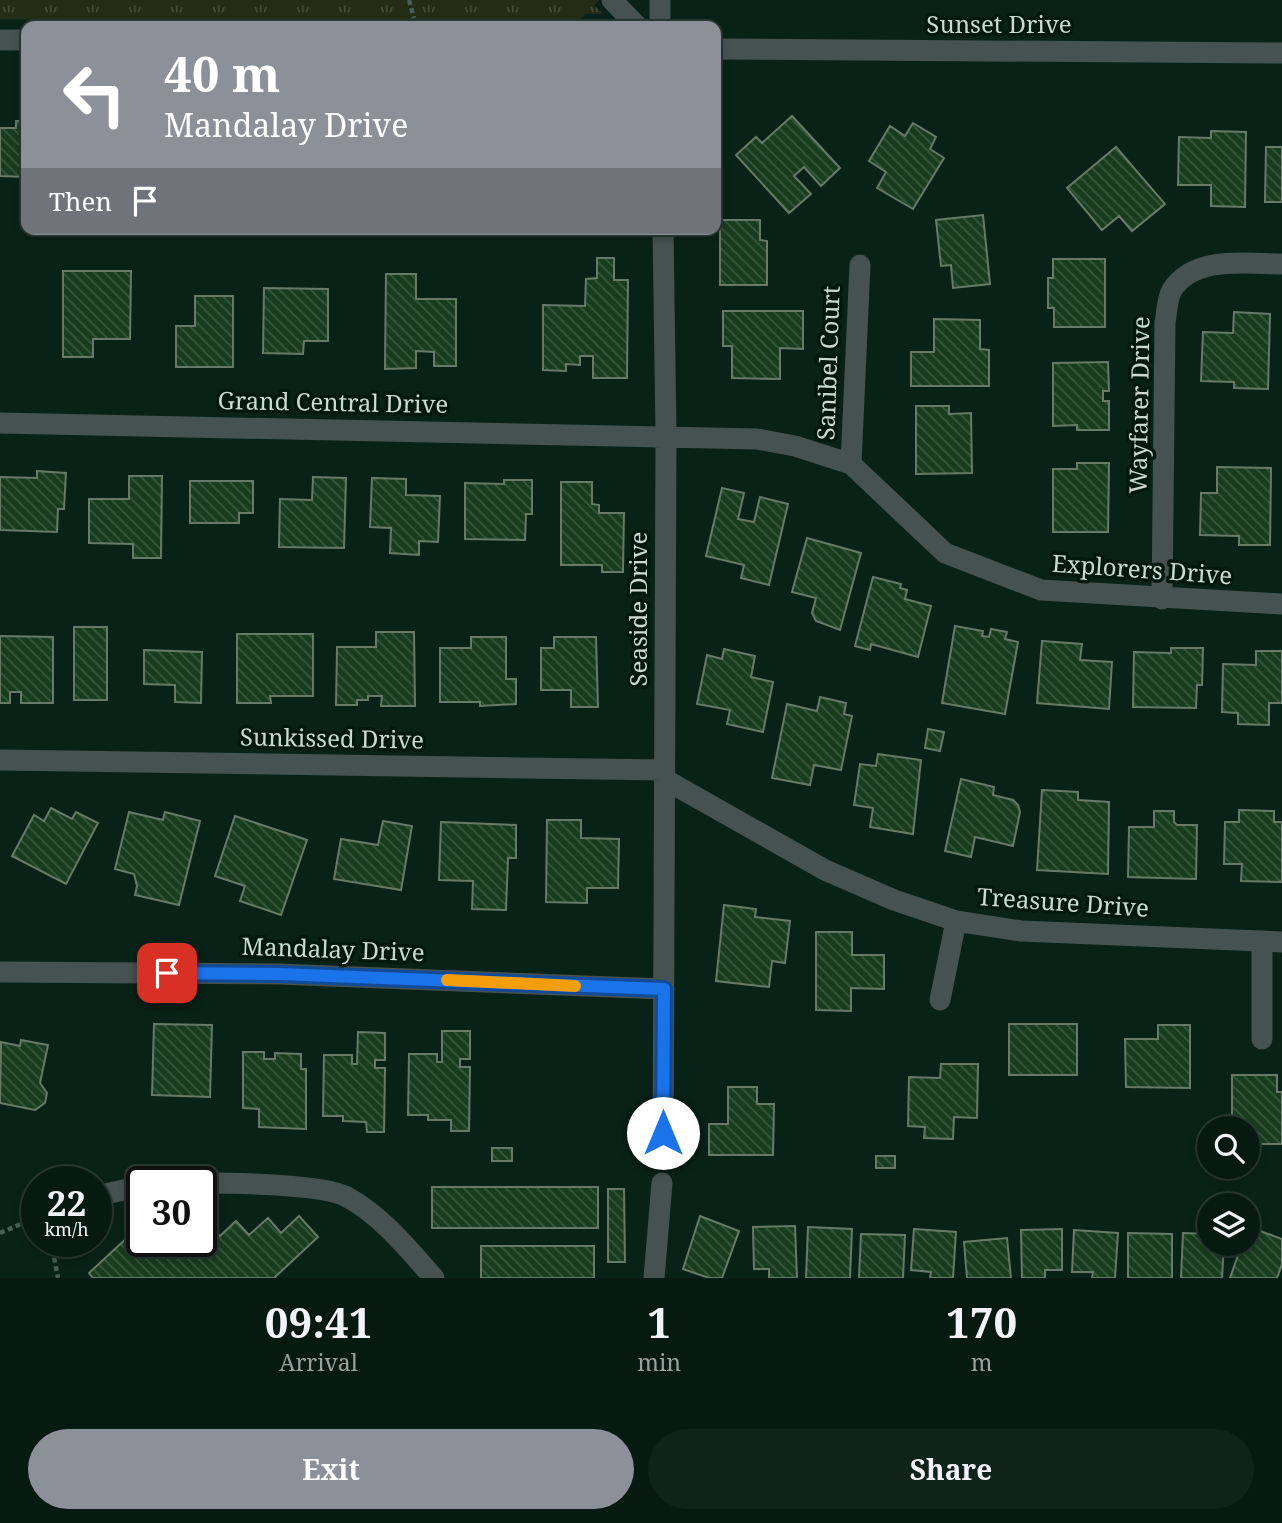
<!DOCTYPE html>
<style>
:root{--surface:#071a12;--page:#10231b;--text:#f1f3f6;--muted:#98a19f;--line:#283832;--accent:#8c9099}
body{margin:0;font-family:"Noto Serif",serif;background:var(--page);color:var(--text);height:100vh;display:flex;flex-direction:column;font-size:26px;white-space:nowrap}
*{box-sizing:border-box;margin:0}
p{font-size:23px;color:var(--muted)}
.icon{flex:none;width:38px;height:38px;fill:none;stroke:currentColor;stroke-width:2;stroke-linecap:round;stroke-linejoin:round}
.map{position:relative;height:1278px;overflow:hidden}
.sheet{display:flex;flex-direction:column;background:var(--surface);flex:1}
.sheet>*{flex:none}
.hud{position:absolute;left:21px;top:21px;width:700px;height:214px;border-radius:14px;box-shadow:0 4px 10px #0003,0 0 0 2px var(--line);background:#8c9099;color:#fff;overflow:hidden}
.buttons{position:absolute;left:1197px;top:1116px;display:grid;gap:14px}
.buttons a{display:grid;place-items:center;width:63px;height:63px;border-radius:50%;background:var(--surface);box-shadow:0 4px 10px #0003,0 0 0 2px var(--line);font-size:35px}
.speed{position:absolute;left:21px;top:1166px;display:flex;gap:14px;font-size:35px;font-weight:700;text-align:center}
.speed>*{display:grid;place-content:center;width:91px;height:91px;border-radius:50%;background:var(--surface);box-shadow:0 4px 10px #0003,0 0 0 2px var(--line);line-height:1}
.speed small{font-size:18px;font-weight:400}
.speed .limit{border:4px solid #111;border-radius:10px;background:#fff;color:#111}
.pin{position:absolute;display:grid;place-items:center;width:60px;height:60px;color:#fff;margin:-30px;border-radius:14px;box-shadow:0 4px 10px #0006}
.me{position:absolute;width:77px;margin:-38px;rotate:0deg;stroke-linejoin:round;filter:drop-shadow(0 0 5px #0008)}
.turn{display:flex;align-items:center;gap:24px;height:147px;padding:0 28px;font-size:32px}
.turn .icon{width:91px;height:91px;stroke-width:2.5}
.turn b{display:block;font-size:49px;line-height:60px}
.then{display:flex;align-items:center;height:66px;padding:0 28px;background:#0003;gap:14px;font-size:26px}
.eta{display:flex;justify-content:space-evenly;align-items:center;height:119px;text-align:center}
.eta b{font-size:42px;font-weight:700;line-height:49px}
.action{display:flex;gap:14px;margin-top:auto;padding:14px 28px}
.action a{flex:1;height:80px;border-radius:42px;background:var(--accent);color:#fff;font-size:28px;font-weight:700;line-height:80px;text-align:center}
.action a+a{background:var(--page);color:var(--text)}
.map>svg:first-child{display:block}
.park{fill:url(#park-tufts)}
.building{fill:url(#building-back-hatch);stroke:#667a67;stroke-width:2}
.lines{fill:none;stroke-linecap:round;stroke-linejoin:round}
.path{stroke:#495f56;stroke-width:4.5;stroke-dasharray:5 3.5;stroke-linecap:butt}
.minor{stroke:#455250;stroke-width:21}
.route-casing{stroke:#114b97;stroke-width:18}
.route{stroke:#1a73e8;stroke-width:12}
.slow{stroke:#f59e0b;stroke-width:12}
.labels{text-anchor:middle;stroke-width:7;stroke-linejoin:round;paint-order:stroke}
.street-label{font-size:24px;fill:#cad9d2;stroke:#01180f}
</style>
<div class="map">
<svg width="1282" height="1278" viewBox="0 0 1282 1278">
<defs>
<pattern id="park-tufts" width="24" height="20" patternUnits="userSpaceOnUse" patternTransform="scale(1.75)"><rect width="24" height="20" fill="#232d15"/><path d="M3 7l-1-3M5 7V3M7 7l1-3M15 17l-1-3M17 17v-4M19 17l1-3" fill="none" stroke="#424b36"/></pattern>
<pattern id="building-back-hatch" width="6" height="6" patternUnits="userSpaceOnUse" patternTransform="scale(1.75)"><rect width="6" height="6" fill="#183c1d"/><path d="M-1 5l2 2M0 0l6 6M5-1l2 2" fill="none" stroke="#38583d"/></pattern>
</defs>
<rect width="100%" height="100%" fill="#092218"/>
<!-- park -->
<path class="park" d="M0 0H599L594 5 603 14H586L573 26H298L0 19Z"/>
<!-- building -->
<path class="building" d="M792 116 840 168 821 186 804 167 794 176 811 194 789 213 736 155 756 137 762 143Z
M16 121H26V177L0 176V128H16Z
M913 123 936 137 930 149 944 158 913 209 877 188 886 172 869 161 890 126 905 136Z
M1211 131 1246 132 1245 207 1211 206V185H1178L1179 137 1211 138Z
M1116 147 1165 204 1132 231 1119 216 1102 230 1067 188Z
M1266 147H1282V202H1265Z
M983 215 990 284 953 288 951 265 941 266 936 220Z
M720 220H760V240L767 241V285H720Z
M597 258H614V280H628L627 378H593V356H580V365L566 364V371L543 370V305L585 306 586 279 597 278Z
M1053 259H1105V327H1054V308H1048V278H1053Z
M63 271H131L130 339H93V357H63Z
M386 274H416V299H456V366H434V352L416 351V368L385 369Z
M264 288 328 289V341H304L303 354 263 353Z
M195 296H233V367H176V326H195Z
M723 311H803V349L780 348V379L732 378V346H723Z
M1234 312 1270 314 1268 389 1234 388V382L1201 381 1203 332 1233 333Z
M934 319 980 320V349L989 350V386H911V352H934Z
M1108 362 1109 391H1103V401H1109V430H1077V425L1053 426V363Z
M916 406H949V414L971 413 972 473 916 474Z
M1077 463H1109L1108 532H1053V469H1077Z
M1217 467 1271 468 1270 545H1239V536L1200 535 1201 493H1217Z
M37 471 66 473 64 509H58L57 532 0 530V477L37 478Z
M129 476H162L161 558H133V544L89 543V499H129Z
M313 477 346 478 344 548 279 547 280 499 312 500Z
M372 478 406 479V495L440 496 438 542 419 541V555L390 553 391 528 370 527Z
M504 480H532V514H526L525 540 465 539V483L504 484Z
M190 481H253V513H239V523H190Z
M561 482H592V504L599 505V513H624L623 572H602V565H561Z
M722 488 744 493 738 519 754 522 760 497 788 504 769 585 741 578 744 565 706 556Z
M807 538 861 553 840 630 816 621 812 613 816 598 792 592Z
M873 577 901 584 900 588 907 590 905 599 931 606 918 657 871 644 870 650 855 646Z
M955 626 983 631 982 636 989 637 991 629 1007 632 1005 639 1018 642 1005 714 942 703Z
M74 627H107V700H74Z
M376 632H414L415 706H381L382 696H368V700H357V705H336L337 647H376Z
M237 634H313V696H270L271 703H237Z
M0 636 53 637V703H21V692H10V703H0Z
M471 637H506V679H516V704L480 706V702H440V648H471Z
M554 637H596L598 707H571V690H541V648H554Z
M1042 641 1082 644 1080 660 1112 662 1109 709 1037 703Z
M1171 648H1203L1202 685H1197L1196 708 1133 707 1134 652 1171 653Z
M724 649 755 656 751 677 773 682 763 732 727 724 730 710 697 704 707 655 722 659Z
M144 650 202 652 201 703 175 702V685L144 684Z
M1256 651H1282V703H1269V725L1238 724V713L1222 712 1223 664 1256 665Z
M820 697 846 703 844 714 852 716 841 770 814 765 810 785 772 778 787 704 817 711Z
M928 729 944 732 940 751 925 748Z
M878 754 921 760 913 834 870 827 873 808 854 805 860 764 876 766Z
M961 779 994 787 993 795 1013 800 1018 805 1020 812 1013 846 975 837 971 857 945 851Z
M1042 790 1078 792V800L1109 802 1108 874 1037 870Z
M51 808 72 819 76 812 98 823 66 884 12 856 34 815 44 821Z
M1239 810 1274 811V822H1282V882L1241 881 1242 864H1224L1225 822H1239Z
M1154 811H1174V822L1177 825H1197L1196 879 1128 877 1129 827H1154Z
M129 812 163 820 165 812 200 821 179 905 135 895 137 886 134 874 115 869Z
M235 816 307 840 281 915 240 901 245 886 215 876Z
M547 820H581V838L619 839 618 888H587V903L546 902Z
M383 821 412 826 401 890 334 879 341 839 378 845Z
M441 822 516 825V858H508L506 910 472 909 473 881 439 880Z
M724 905 756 909 755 917 790 921 785 963 772 961 769 987 716 981Z
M816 932H852V955H884V989L851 988V1011L816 1010Z
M154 1024 212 1025 210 1097 152 1095Z
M1009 1024H1077V1075H1009Z
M1158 1025H1190V1088L1126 1087 1125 1039H1158Z
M442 1031H470V1059H460V1067H470L469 1131H451V1120H428V1115H408L409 1054H437V1062H442Z
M358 1032 385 1033V1060H375V1068H385L384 1132H367L366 1122 343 1121V1116H323L324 1055H352V1064H357Z
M21 1040 48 1045 40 1083 47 1093 45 1103 35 1110 0 1103 1 1042 20 1046Z
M243 1052H264V1059H275V1053L301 1054V1069H306V1129L259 1127V1109L243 1108Z
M941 1064H978L977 1118 954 1117 953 1139 924 1138 925 1127 908 1126 909 1077 940 1078Z
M1232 1075H1277V1092H1282V1144H1248V1129H1232Z
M728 1087H757V1104H774L773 1155H709V1124H728Z
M492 1148H512V1161H492Z
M876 1156H895V1168H876Z
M432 1187H598V1228H432Z
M608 1189H624L625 1262H608Z
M299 1216 318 1237 274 1278H93L89 1273 142 1224V1241H201L203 1219 220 1236 236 1221 249 1235 268 1218 281 1233Z
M700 1216 739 1231 722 1278H709L683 1269Z
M795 1226 797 1278H769V1269H754L753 1227Z
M808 1227 852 1229 850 1278H806Z
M1249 1227 1282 1239V1264L1277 1278H1230L1242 1244H1248Z
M914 1229 956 1232 953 1278H930L931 1272 911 1270Z
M1062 1229V1270H1045V1278H1022L1021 1230Z
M1074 1230 1118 1233 1115 1278H1092L1093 1272H1072Z
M1128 1233 1172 1234V1278H1128Z
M1183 1233 1209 1234V1244H1224L1222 1278H1181Z
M861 1234 905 1235 903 1278H859Z
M1007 1238 1011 1278H967L964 1242Z
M481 1246H594V1278H481Z"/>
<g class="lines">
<!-- path -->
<path class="path" d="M409 0 414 18
M0 1233 37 1217
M51 1241 58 1278"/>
<!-- minor -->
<path class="minor" d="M612 0 637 26
M660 26V0
M0 40H26
M716 49 1282 53
M663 229 666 435 663 1158
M0 423 757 439 795 446 851 464 945 553 1041 590 1282 604
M851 464 860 265
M1162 599 1165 322C1167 313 1167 298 1172 290 1194 255 1247 264 1282 264
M0 760 664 770
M664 779 825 870 894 900 956 921 1021 931 1282 942
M0 972 279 974 664 989
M940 1000 956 921
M1262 1039V941
M201 1183C231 1183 324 1184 347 1197 381 1215 409 1250 434 1278
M96 1196 142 1186
M654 1278 662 1183"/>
</g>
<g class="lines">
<!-- route casing -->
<g class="route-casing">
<path id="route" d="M167 973 279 974 664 989 663 1133"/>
</g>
<!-- route -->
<use href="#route" class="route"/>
<!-- slow -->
<path class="slow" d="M447 980 575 986"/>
</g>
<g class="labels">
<!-- street labels -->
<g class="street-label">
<text x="999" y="33">Sunset Drive</text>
<text transform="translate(829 363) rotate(-88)" y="8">Sanibel Court</text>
<text transform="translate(333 403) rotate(1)" y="8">Grand Central Drive</text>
<text transform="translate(1140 405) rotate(-89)" y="8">Wayfarer Drive</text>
<text transform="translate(1142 570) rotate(4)" y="8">Explorers Drive</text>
<text transform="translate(639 609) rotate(-90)" y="8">Seaside Drive</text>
<text transform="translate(332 739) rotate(1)" y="8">Sunkissed Drive</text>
<text transform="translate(1063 903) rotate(4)" y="8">Treasure Drive</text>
<text transform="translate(333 950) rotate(2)" y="8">Mandalay Drive</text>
</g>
</g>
</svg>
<div class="buttons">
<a><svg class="icon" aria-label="search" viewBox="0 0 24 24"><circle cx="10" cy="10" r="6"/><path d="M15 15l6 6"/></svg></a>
<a><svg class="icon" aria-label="layers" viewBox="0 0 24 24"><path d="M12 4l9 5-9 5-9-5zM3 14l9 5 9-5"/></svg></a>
</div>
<div class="speed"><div>22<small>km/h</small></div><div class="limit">30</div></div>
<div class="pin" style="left:167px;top:973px;background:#d93025"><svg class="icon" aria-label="arrive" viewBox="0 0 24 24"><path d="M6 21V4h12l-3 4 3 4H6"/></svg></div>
<svg class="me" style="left:663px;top:1133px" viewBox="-20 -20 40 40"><circle r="19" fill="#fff"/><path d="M0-13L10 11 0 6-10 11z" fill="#1a73e8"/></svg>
<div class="hud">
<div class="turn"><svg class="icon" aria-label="left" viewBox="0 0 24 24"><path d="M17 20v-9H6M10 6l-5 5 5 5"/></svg><div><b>40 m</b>Mandalay Drive</div></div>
<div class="then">Then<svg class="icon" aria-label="arrive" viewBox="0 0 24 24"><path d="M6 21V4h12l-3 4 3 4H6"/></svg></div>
</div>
</div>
<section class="sheet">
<div class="eta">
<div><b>09:41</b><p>Arrival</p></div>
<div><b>1</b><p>min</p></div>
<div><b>170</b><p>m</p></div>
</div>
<div class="action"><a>Exit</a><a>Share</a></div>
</section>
